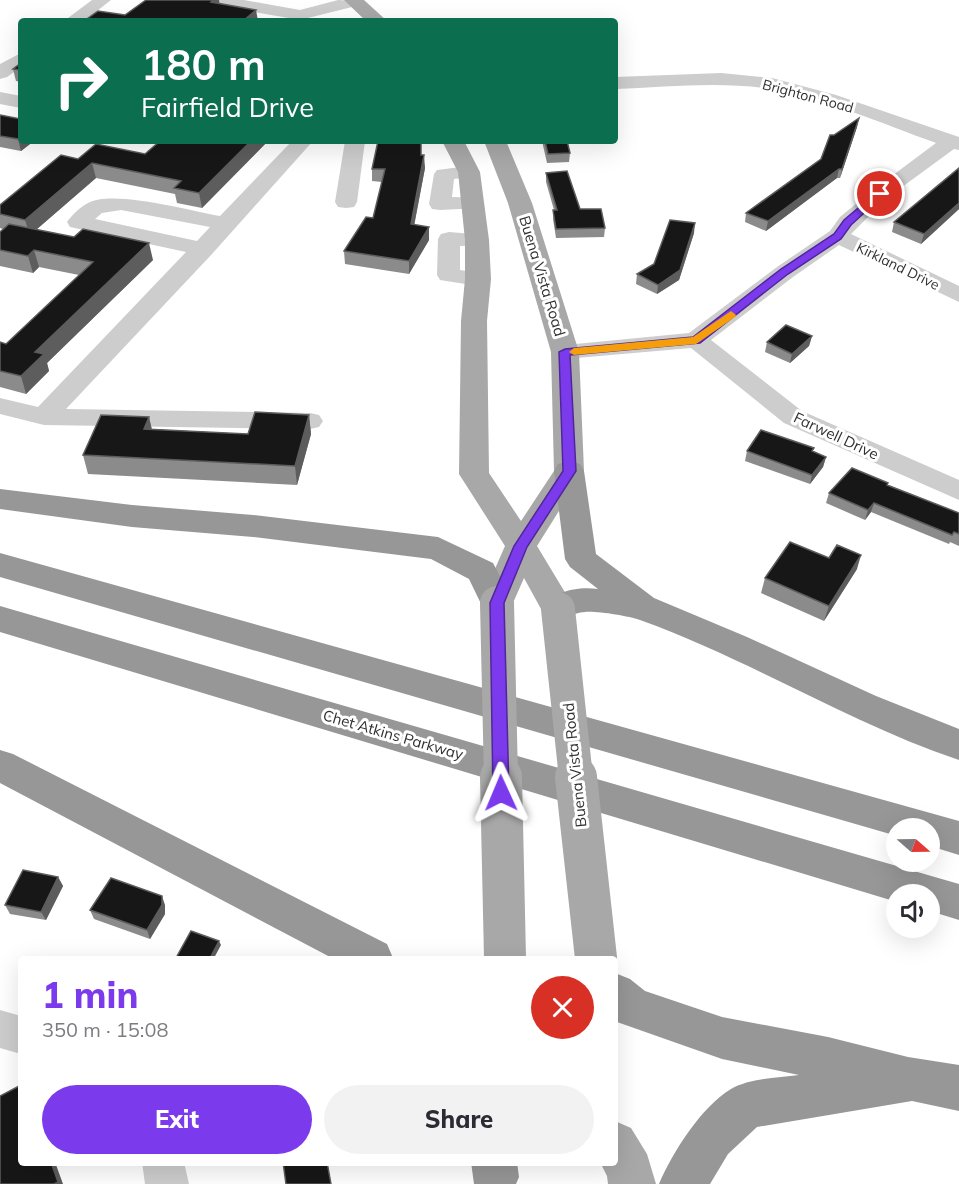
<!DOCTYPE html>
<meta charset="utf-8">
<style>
:root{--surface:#fff;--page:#f2f2f3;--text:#2b2b33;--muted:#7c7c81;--accent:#7c3aed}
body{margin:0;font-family:Mulish,sans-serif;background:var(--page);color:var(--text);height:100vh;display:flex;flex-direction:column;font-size:22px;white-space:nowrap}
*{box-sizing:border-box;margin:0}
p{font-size:20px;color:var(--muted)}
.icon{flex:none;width:33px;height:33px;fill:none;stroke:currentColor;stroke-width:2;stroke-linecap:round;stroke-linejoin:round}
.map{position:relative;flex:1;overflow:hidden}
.side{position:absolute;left:18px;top:956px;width:600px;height:210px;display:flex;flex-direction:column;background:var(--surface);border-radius:6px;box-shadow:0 6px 24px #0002}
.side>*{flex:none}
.top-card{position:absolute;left:18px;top:18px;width:600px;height:126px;border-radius:6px;box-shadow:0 6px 24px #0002;background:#0b6e4f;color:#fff;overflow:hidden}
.needle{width:39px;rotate:110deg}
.buttons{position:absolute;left:886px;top:818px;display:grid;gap:12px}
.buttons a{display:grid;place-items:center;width:54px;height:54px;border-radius:50%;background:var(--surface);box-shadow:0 6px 24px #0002;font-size:30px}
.pin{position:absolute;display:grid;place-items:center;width:51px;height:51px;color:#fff;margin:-26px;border:3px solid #fff;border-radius:50%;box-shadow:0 2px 6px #0007}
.me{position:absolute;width:66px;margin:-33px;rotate:359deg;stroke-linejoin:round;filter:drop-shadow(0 0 4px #0008)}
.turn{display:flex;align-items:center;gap:21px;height:126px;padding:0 24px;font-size:27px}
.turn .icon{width:78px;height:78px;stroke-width:2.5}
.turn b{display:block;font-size:42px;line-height:51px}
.round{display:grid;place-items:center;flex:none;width:63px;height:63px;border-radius:32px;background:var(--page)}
.overview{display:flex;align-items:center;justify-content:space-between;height:102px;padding:0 24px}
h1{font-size:36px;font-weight:800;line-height:45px;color:var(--accent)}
.primary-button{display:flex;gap:12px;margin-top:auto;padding:12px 24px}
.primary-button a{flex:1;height:69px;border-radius:36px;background:var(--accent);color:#fff;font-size:24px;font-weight:800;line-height:69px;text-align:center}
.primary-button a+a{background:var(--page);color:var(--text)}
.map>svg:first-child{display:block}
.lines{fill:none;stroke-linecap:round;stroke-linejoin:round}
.minor{fill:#cdcdcd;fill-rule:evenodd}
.major{fill:#a8a8a8;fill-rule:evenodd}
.highway{fill:#979797;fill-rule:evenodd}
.major-bridge-far1{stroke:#a8a8a8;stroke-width:34}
.major-bridge{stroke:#a8a8a8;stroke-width:42}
.wall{fill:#8b8b8b}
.shaded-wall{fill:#5d5d5d}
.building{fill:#171717;stroke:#5d5d5d;stroke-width:1.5}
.route{fill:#7c3aed;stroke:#51269a;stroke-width:1.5}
.slow{fill:#f59e0b}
.labels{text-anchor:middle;stroke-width:6;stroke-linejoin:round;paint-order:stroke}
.far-street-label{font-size:14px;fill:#303030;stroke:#fff}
.street-label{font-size:15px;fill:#303030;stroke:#fff}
</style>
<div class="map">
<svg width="959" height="1184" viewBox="0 0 959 1184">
<rect width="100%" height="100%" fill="#fff"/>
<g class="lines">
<!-- minor -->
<path class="minor" d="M92 0H111L84 21H64Z
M207 0H244L300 10 338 0 362 1 360 5 300 20 215 5 209 4Z
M21 53V67L7 77 0 79V64Z
M721 73 772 78 836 95 959 137V150L954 149 887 198 851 234 959 286V302L839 245 793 277 711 340 802 411 959 480V500L784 423 691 348 565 359 556 357 553 352 556 347 565 345 689 333 777 267 830 231 840 217 873 190 936 143C883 124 827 99 771 89 719 81 667 87 615 89V77Z
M0 92 21 96V108L0 104Z
M292 141H313L212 254 66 409 310 413 319 415 323 421 319 427 310 429 44 425 0 414V398L38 407 186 252 70 227 67 222C72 215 80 207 88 203 112 189 191 211 220 216ZM121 210 210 227 197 241 95 219 102 213Z
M345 141H365L357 202 354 207 346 208 338 207 335 202Z
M469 166 476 168 479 172 476 176 454 179 452 197 481 198 484 203 481 208 440 210 432 209 429 204 434 174 437 170Z
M449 232 485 235 488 240 485 245 460 246V270L486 274 490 279 486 284 478 286 440 280 437 275 438 239 441 234Z
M0 1010 21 1016V1054L0 1048Z
M142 1162H184L189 1184H145Z"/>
<!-- major -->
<path class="major" d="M344 0H364L387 21H366Z
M442 141H464L480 172 489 240 491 279 487 321 489 473 521 521 554 471 551 352 508 203 484 141H506L532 203 579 352 584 471 537 546 575 609 570 618 558 621 546 618 524 578 509 612 497 615 485 612 480 603 505 546 459 474 461 321 465 279V240L458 172Z
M615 1121 631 1128 647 1154 656 1184H608L607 1176 600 1162H615Z"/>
<!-- highway -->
<path class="highway" d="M569 461 580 464 584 471 596 554 654 598 747 637 876 696 959 729V760C849 723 749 659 640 620 628 616 598 611 585 612 568 613 566 624 546 618L541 609C552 591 578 586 598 589L570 567 565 559 554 471 558 464Z
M0 489 132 505 253 515 438 537 493 563 514 603 509 612 497 615 485 612 469 579 431 559 253 537 132 527 0 509Z
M0 553 959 821V855L930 846V828H897V836L0 577Z
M0 606 959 884V920L930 911V894H897V902L0 632Z
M0 750 13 754 387 944 393 958H332L0 783Z
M615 973 630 979 645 991 722 1017 828 1037 908 1057 959 1065V1111L912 1101 757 1127 728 1154 710 1184H659C672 1153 702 1106 731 1089 750 1078 777 1078 799 1075L722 1059 617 1022Z
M471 1162H517L519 1177 516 1184H474Z"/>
<!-- major-bridge-far1 -->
<path class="major-bridge-far1" d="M497 603 501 778
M558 609 576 778"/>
<!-- major-bridge -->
<path class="major-bridge" d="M501 777 505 958
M576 777 596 958"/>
</g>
<!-- wall -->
<path class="wall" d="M21 63V82L16 81 13 69Z
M0 115 21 141H34L21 151 0 147Z
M857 127 840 178H837L766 231 745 222 746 213 821 159 834 135Z
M268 141 202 208 177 203 175 194 96 178 36 230 153 260 47 363 49 371 26 394 0 387V342L6 344 79 275 39 267 33 273 0 266V232L3 229 0 228V205L78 159 145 154Z
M542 141H567L570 153 569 162 547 163Z
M422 155 425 168 414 225 429 227V240L409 274 345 264 344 251 373 218 382 182 372 181V169Z
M959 168V209L921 244 892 232 894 222Z
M546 173 580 209 605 228 604 237 556 238 553 219 554 210 546 182Z
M694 233 679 280 657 294 636 284 637 274 654 264Z
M812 336 809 346 790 363 765 352 767 342Z
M309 415 311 434 297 485 88 474 83 455 149 417 152 429 248 434Z
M747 451H813L826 457 823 467 810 484 745 461Z
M888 485 959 513V546L950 542 949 544 871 512 865 520 826 503 829 493Z
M857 569 824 621 761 593 765 578Z
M58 877 63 886 46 920 10 914 5 905Z
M165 905V914L150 939 94 919 90 910Z"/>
<!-- shaded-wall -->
<path class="shaded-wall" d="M214 0H219L220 8 211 2Z
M256 10 258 21H243Z
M859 118 857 127 840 178 842 169Z
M21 136V141H34L21 151 18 139Z
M251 141H268L202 208 199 193Z
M424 155 425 168 412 237 411 224Z
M92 163 96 178 30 235 25 220Z
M839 169 837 178 766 231 768 221Z
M959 203V209L921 244 924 234Z
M695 223 694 233 679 280 657 294 658 285Z
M429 227V240L409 274V261Z
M149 243 153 260 47 363 49 371 26 394 21 376 35 352Z
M34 250 39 267 33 273 28 256Z
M812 336 809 346 790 363 792 354Z
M309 415 311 434 297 485 295 466Z
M149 417 153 436 144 429Z
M826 457 823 467 810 484 812 475Z
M874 503 871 512 865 520 868 510Z
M861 555 857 569 824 621 829 606Z
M58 877 63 886 46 920 41 912Z
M162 896 165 905V914L150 939 147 930Z
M219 941 221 945 214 958H210Z
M51 1162H55L63 1184H54Z"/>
<!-- building -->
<path class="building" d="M146 0H214L211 2 256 10 243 21H84L98 11 125 15Z
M21 63V70L13 69Z
M0 115 21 119V136L18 139 0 136Z
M859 118 842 169H839L768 221 746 213 821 159 830 135H834Z
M160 141H251L199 193 174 188 181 181 92 163 25 220 0 214V205L61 155 78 159 96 144 145 154Z
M378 141H421V155H424L411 224 429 227 409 261 344 251 366 217 373 218 385 169H372Z
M545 141H567L570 153 548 154Z
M959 168V203L924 234 894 222Z
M567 171 580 209H601L605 228 556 229 553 210H557L546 173Z
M670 220 695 223 680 270 658 285 637 274 654 264Z
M9 224 74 237 83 229 149 243 35 352 44 354 21 376 0 371V342L6 344 93 262 34 250 28 256 0 250V232Z
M786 325 812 336 792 354 767 342Z
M255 412 309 415 295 466 83 455 101 415 149 417 144 429 248 434Z
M761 430 814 448 812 451 826 457 812 475 747 451Z
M852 468 888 483 887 485 959 513V534L954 532 952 535 874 503 868 510 829 493Z
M790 542 829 558 837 545 861 555 829 606 765 578Z
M23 870 58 877 41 912 5 905Z
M111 878 162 896V905L147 930 90 910Z
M191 931 219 941 210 958H176Z
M21 1085V1162H51L58 1182 54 1184H0V1096Z
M283 1162H327L331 1184H286Z"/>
<!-- route -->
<path class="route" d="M877 192 885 194 851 225 841 239 788 274 700 343 570 355 576 471 527 547 504 603 509 793 507 797 501 799 495 797 493 793 490 603 514 546 563 471 559 352 565 349 693 337 781 269 834 234 844 220Z"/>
<!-- slow -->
<path class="slow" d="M731 311 736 315 735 317 696 344 574 355 569 352 574 348 693 337Z"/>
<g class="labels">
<!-- far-street labels -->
<g class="far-street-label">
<text transform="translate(808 96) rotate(15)" y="5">Brighton Road</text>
<text transform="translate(898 266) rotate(26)" y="5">Kirkland Drive</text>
</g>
<!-- street labels -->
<g class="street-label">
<text transform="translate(542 276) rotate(73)" y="5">Buena Vista Road</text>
<text transform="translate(836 436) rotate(25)" y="5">Farwell Drive</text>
<text transform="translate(393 735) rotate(16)" y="5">Chet Atkins Parkway</text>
<text transform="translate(575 765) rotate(-96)" y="5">Buena Vista Road</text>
</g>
</g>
</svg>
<div class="buttons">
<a><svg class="needle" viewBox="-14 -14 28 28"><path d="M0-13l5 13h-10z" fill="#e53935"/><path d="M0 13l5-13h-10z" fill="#7c7c81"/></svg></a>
<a><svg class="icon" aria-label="sound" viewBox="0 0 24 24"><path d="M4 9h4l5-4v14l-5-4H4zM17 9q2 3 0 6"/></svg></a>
</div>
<div class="pin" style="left:880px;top:194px;background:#d93025"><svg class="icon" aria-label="arrive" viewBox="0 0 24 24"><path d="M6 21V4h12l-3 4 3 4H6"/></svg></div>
<svg class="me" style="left:501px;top:793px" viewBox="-20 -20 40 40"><path d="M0-17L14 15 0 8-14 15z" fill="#7c3aed" stroke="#fff" stroke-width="4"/></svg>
<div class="top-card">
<div class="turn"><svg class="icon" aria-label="right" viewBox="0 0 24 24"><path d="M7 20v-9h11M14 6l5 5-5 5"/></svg><div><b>180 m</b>Fairfield Drive</div></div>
</div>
<section class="side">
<div class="overview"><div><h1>1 min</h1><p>350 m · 15:08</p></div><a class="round" style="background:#d93025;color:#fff"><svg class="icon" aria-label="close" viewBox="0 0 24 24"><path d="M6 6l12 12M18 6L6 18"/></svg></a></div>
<div class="primary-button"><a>Exit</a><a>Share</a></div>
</section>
</div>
